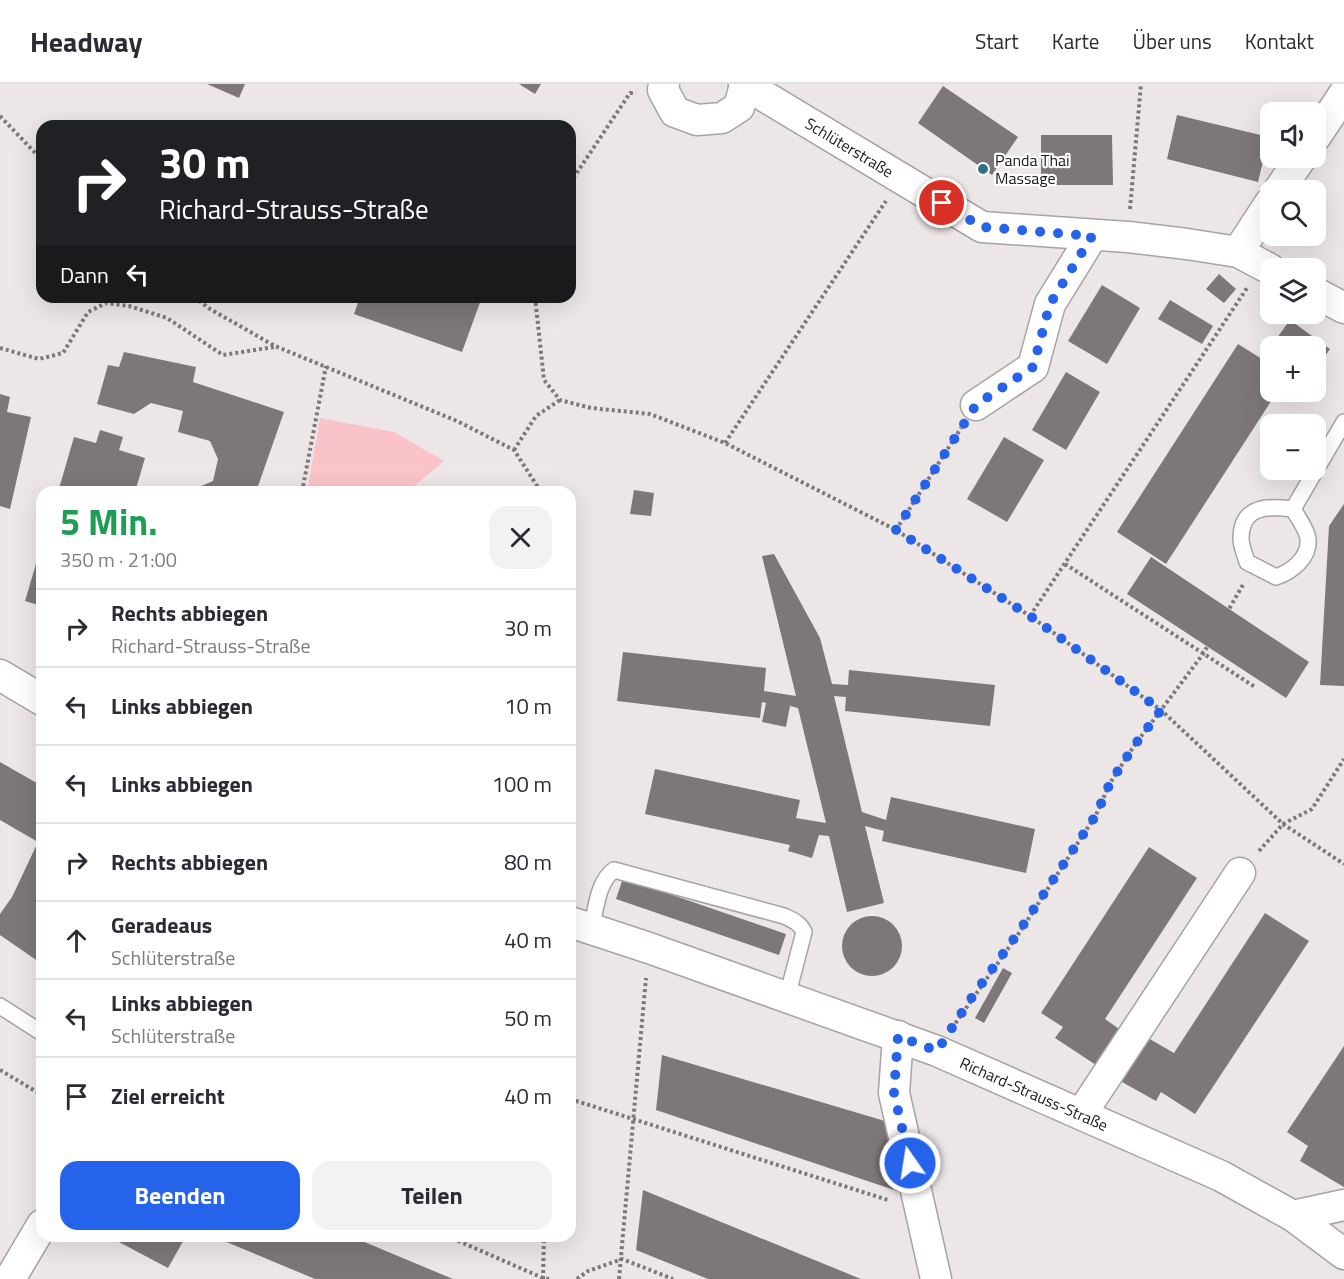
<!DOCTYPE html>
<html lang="de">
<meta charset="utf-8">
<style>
:root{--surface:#fff;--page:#f2f2f3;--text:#2b2b33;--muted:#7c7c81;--line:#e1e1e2;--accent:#2563eb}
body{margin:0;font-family:"Titillium Web",sans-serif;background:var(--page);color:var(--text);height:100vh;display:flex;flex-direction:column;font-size:22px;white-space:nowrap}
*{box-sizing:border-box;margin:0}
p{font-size:20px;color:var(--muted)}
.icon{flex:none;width:33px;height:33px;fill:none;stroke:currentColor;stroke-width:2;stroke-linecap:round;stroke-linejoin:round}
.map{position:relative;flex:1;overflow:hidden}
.side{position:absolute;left:36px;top:402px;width:540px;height:756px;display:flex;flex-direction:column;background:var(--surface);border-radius:18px;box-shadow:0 6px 24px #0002}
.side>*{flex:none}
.guide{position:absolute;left:36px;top:36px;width:540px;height:183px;border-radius:18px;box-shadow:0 6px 24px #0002;background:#202124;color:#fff;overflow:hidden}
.tools{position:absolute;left:1260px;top:18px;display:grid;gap:12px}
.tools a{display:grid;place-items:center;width:66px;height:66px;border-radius:12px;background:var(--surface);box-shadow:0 6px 24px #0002;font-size:30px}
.pin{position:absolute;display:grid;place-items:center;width:51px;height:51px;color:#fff;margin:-26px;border:3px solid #fff;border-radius:50%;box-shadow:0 2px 6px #0007}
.me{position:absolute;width:66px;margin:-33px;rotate:347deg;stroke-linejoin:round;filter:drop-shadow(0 0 4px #0008)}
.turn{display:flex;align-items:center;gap:21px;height:126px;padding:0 24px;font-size:27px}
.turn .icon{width:78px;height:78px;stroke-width:2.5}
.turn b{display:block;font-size:42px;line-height:51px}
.then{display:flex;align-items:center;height:57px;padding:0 24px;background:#0003;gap:12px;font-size:22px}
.round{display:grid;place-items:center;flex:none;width:63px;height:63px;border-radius:18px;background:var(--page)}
.headline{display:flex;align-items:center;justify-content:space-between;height:102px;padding:0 24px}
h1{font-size:36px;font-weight:700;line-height:45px;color:#1e9e55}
.action{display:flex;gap:12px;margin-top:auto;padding:12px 24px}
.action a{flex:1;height:69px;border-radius:18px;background:var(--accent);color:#fff;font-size:24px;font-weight:700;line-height:69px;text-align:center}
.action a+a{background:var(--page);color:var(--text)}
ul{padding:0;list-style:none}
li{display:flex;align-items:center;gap:18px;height:78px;padding:0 24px;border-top:2px solid var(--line)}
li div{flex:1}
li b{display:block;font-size:22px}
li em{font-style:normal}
header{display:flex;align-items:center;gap:36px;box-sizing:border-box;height:84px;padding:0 30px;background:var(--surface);border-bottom:2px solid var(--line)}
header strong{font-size:28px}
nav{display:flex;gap:33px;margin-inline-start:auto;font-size:21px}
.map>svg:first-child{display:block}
.green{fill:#fac3c9}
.building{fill:#7d7777}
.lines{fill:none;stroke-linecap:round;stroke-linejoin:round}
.service-casing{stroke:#a9a2a3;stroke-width:18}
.minor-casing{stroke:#a9a2a3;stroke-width:33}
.path{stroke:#7d7879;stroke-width:4;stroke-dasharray:3 3;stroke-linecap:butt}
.service{stroke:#fff;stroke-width:15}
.minor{stroke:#fff;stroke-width:30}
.route{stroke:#2563eb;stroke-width:10;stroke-dasharray:0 18}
.poi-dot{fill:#317185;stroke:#fff;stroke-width:2}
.labels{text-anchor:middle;stroke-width:4.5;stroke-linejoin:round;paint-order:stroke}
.street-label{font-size:16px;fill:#1c1919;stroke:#fff}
.poi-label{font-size:16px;fill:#1c1919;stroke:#fff;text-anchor:start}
</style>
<header>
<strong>Headway</strong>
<nav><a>Start</a><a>Karte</a><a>Über uns</a><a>Kontakt</a></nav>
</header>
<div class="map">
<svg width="1344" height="1195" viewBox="0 0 1344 1195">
<rect width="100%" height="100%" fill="#ede6e7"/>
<!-- green -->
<path class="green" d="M320 334 394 348 444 377 407 408H307Z"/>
<!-- building -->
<path class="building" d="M207 0H245L239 14Z
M519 0H541L535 10Z
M943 2 1018 53 992 91 918 39Z
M1177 31 1269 53 1258 98 1167 75Z
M1041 51H1112L1113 101H1041Z
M1219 190 1236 205 1224 219 1206 205Z
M1102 201 1140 224 1107 280 1068 257Z
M360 213H482L462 268 354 230Z
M1170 216 1213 242 1202 260 1158 235Z
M1290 236 1330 265 1316 285V262H1271Z
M1238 260 1262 275 1270 263V308H1277L1166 480 1117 448Z
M124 268 196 283 193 298 284 328 257 405 265 408H187L213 397 218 375 210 357 178 348 183 327 151 319 134 330 97 320 108 281 119 283Z
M1066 288 1100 308 1066 366 1032 346Z
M0 310 10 313 7 328 31 333 10 425 0 422Z
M100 346 123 353 119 366 145 374 135 408H58L74 353 96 359Z
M1004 353 1044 376 1007 438 967 415Z
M634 406 654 409 651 432 630 430Z
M1344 420V602L1320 601 1329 442Z
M41 463H42V522L25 517Z
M774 470 820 554 832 600 848 601 849 586 995 601 990 642 845 627 846 613 834 612 862 728 886 736 891 713 1035 745 1026 789 882 757 884 747 865 742 884 819 847 828 829 752 819 751 812 774 788 767 790 761 645 730 655 685 800 716 796 734 826 739 798 624 790 622 786 643 762 638 766 619 762 618 760 634 617 617 623 568 766 584 764 607 796 612 762 472Z
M1151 473 1309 578 1286 614 1127 510Z
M0 678 42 702V880L0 851V830L12 813 38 758 0 736Z
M1149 763 1197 794 1105 935 1122 947 1099 983 1055 954 1063 943 1041 929Z
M623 794 786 850 779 871 616 815Z
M1265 829 1309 857 1195 1030 1161 1008 1156 1017 1122 998 1148 954 1174 969Z
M842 862a30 30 0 1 1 60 0a30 30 0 1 1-60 0Z
M1003 884 1012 889 984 939 975 934Z
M1344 962V1103L1300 1077 1308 1062 1287 1048Z
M662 971 895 1040 912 1112 656 1026Z
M643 1106 861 1195H708L636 1166Z
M120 1152H186L168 1184 117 1157Z
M212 1152H350L453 1195H315Z"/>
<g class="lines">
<!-- service casing -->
<g class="service-casing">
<path id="service" d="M1293 425C1268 422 1241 421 1241 455 1241 462 1245 471 1247 478L1276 493C1291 488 1310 474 1308 455 1307 445 1298 434 1293 425L1344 338
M591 845C596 827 597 798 614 786L784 832C793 836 800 839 804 848L787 913
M0 922 42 949"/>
</g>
<!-- minor casing -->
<g class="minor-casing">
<g id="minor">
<path d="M664 0 663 6 675 28 697 36 722 34 739 23 745 1"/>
<path id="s1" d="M744 0 982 143 1128 153 1187 160 1238 168 1270 185"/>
<path d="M1316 52 1344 10"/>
<path d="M1279 106 1301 74"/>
<path d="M1238 168 1270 119"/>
<path d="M1316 209 1344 224"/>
<path d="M976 321 1033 283 1050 220 1092 152"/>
<path d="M0 591 42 616"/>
<path id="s2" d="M570 838 649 864 937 967 1221 1092 1293 1132 1344 1170"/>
<path d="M898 952 894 1009 936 1195"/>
<path d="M1082 1029 1240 789"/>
<path d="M1293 1132 1344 1121"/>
<path d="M10 1195 42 1141"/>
</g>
</g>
<!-- path -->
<path class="path" d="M0 32 42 76
M570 99 630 9H636
M1130 125 1141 0
M194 213 210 225 275 262 457 337 514 366 541 408
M535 213 544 296 560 316 591 324 650 330 725 359 896 446 1030 532 1161 626 1283 740 1344 780
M0 264 39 275 63 269 88 228 106 219 129 222 167 234 223 271 274 263
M725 359 886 117
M514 366 536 332 560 316
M302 408 326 282
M896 446 961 344
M570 478 573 562 570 601
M1065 480 1255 603
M1030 532 1247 204
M1259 767 1283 740 1312 725 1344 675
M952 944 1019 849 1096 731 1110 699 1134 662 1203 570 1244 499
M0 986 42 1011
M570 1015 888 1116
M447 1152 543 1194 549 1195
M543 1195 544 1152
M577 1195 588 1187 622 1175 673 1195
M619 1195 646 894"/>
<!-- service -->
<use href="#service" class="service"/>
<!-- minor -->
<use href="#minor" class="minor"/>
</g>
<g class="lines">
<!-- route -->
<path class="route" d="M910 1079 894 1009 898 952 937 967 970 916 1018 849 1096 731 1110 699 1134 662 1161 626 1030 532 896 446 976 321 1033 283 1050 220 1092 152 982 143 942 119"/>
</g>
<!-- markers -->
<circle class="poi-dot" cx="983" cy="85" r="6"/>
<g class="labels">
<!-- street labels -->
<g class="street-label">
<text dy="6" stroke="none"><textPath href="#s1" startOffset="123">Schlüterstraße</textPath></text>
<text dy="6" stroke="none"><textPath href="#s2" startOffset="495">Richard-Strauss-Straße</textPath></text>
</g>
<!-- poi labels -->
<g class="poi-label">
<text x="995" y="82">Panda Thai<tspan x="995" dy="18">Massage</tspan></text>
</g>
</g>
</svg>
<div class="tools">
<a><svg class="icon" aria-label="sound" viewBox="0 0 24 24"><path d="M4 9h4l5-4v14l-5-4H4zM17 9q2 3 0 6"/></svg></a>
<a><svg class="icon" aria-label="search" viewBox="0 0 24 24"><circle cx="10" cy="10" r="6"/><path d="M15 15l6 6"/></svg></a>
<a><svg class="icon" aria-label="layers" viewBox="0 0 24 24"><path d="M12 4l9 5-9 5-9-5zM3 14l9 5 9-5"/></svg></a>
<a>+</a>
<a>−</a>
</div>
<div class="pin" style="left:942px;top:119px;background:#d93025"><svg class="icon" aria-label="arrive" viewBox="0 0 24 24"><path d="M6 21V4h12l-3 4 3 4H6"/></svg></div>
<svg class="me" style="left:910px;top:1079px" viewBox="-20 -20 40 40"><circle r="17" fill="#2563eb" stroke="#fff" stroke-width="3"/><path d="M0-11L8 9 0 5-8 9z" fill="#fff"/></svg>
<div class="guide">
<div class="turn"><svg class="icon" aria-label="right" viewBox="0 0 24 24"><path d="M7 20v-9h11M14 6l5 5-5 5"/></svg><div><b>30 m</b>Richard-Strauss-Straße</div></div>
<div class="then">Dann<svg class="icon" aria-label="left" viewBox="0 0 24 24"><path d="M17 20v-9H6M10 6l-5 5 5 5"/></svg></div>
</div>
<section class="side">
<div class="headline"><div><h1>5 Min.</h1><p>350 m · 21:00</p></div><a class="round"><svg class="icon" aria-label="close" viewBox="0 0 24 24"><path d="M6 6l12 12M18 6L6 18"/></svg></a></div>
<ul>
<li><svg class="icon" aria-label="right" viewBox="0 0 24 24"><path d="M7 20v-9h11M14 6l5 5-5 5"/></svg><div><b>Rechts abbiegen</b><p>Richard-Strauss-Straße</p></div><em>30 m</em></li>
<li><svg class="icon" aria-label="left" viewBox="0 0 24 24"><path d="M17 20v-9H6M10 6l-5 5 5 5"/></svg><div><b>Links abbiegen</b></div><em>10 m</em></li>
<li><svg class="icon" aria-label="left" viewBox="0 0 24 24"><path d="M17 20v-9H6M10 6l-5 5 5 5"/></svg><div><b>Links abbiegen</b></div><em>100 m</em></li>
<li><svg class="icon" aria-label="right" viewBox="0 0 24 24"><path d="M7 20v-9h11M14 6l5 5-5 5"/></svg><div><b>Rechts abbiegen</b></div><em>80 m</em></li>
<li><svg class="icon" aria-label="ahead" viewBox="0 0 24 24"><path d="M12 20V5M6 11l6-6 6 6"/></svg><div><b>Geradeaus</b><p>Schlüterstraße</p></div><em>40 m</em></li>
<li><svg class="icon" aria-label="left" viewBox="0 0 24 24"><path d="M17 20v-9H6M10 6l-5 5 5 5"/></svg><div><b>Links abbiegen</b><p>Schlüterstraße</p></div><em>50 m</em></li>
<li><svg class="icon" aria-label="arrive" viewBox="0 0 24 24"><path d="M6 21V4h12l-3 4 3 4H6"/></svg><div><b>Ziel erreicht</b></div><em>40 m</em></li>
</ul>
<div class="action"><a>Beenden</a><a>Teilen</a></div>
</section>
</div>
